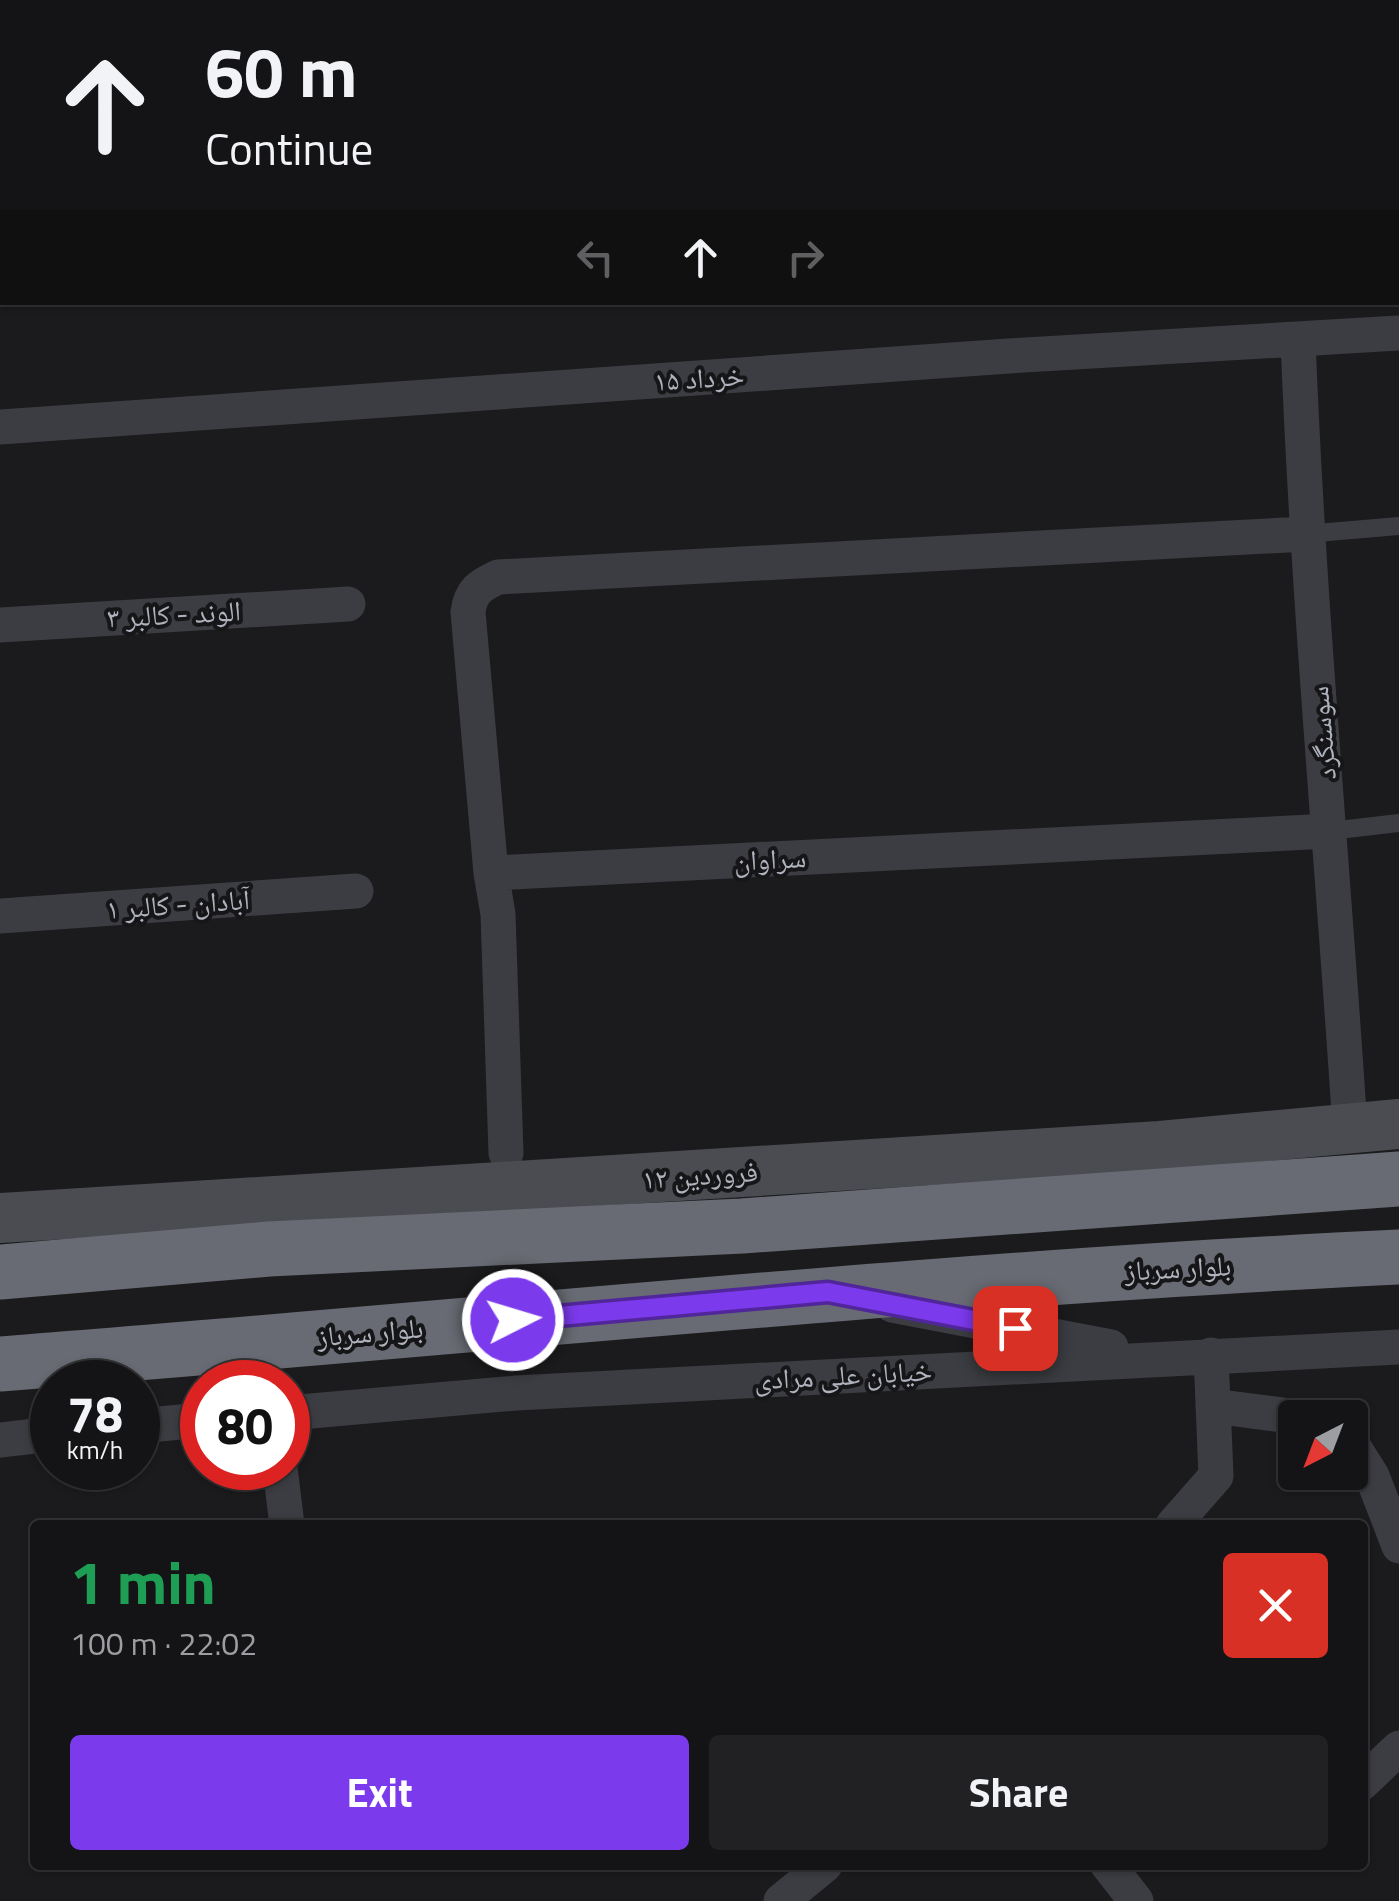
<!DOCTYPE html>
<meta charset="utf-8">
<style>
:root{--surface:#141416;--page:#212123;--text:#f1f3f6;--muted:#9d9ea1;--line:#333335;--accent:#7c3aed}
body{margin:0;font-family:"Titillium Web","Noto Naskh Arabic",sans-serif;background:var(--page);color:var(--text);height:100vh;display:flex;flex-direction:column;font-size:38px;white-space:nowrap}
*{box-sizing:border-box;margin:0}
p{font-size:32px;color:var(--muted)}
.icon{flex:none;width:55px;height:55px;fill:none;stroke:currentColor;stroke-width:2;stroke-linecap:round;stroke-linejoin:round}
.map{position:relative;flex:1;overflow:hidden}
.details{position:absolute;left:30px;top:1520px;width:1338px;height:350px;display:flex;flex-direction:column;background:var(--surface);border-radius:10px;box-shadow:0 2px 8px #0004,0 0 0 2px var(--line)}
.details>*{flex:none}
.top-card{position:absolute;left:0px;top:0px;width:1400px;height:305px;box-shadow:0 2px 8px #0004,0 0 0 2px var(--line);background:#141416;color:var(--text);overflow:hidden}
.needle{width:65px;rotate:222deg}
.fabs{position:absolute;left:1278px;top:1400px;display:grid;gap:20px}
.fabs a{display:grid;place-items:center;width:90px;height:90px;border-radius:10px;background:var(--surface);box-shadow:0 2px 8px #0004,0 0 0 2px var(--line);font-size:50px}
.speed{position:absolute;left:30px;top:1360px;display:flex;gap:20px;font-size:50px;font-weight:700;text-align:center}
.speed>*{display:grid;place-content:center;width:130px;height:130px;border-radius:50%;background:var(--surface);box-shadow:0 2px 8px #0004,0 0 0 2px var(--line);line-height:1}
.speed small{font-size:25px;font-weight:400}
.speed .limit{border:15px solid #d22;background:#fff;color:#111}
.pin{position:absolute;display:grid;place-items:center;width:85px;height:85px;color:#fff;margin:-42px;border-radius:20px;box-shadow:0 5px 15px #0006}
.me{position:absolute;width:110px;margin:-55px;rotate:85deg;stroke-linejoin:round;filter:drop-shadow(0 0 8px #0008)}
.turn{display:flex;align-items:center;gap:35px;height:210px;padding:0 40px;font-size:45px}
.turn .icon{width:130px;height:130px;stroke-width:2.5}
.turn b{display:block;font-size:70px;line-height:85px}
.lanes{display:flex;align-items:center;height:95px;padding:0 40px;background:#0003;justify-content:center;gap:50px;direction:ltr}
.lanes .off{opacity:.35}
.round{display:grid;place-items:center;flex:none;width:105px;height:105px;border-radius:10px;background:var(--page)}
.summary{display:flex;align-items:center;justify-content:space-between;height:170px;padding:0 40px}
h1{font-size:60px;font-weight:700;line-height:75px;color:#1e9e55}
.primary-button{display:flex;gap:20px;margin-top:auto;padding:20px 40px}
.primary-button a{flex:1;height:115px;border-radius:10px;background:var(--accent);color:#fff;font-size:40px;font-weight:700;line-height:115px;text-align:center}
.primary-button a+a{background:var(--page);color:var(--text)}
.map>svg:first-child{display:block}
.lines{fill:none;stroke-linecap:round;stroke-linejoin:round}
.lane{stroke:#3c3d42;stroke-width:18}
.street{stroke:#3c3d42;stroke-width:35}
.secondary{stroke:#4a4c52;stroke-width:50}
.highway{stroke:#686b73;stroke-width:55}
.route-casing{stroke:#51269a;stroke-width:25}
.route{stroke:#7c3aed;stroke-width:18}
.labels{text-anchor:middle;stroke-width:8;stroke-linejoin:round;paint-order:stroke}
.street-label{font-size:28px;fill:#aeb2bc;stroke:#161618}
</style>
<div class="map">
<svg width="1399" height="1901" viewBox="0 0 1399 1901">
<rect width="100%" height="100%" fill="#1b1b1d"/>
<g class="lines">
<!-- lane -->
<path class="lane" d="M1305 534 1399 526
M1330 831 1399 823"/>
<!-- street -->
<path class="street" d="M388 0V2
M1103 2 1109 0
M0 106H2
M1298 339C1308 602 1333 865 1350 1128
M0 427 1009 356 1399 333
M0 625 348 604
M491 873 468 612C471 591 479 586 498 577L1305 534
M0 916 356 891
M506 1153 498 914 491 873 1330 831
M892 1305 1111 1347
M1213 1406 1306 1418
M288 1413 516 1393 1399 1347
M138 1426 202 1420
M0 1440 52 1434
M1350 1441 1372 1476 1399 1546
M280 1468 287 1525
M1173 1525 1216 1476 1211 1355
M1362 1783 1399 1748
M1108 1865 1136 1901
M781 1901 825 1865"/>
<!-- secondary -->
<path class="secondary" d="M0 1218 1160 1146 1399 1124"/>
<!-- highway -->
<path class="highway" d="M0 1272 269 1249 742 1226 1399 1179
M0 1364C467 1328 931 1279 1399 1257"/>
</g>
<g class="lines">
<!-- route casing -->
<g class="route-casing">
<path id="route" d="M513 1320 828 1292 1015 1328"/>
</g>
<!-- route -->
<use href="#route" class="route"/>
</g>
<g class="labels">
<!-- street labels -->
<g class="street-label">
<text transform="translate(699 378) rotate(-4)" y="10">۱۵ خرداد</text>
<text transform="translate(174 614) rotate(-3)" y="10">الوند - کالبر ۳</text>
<text transform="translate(1322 733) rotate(-95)" y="10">سوسنگرد</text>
<text transform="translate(770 859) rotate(-3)" y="10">سراوان</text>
<text transform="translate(178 904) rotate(-4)" y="10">آبادان - کالبر ۱</text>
<text transform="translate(700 1175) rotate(-4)" y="10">۱۲ فروردین</text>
<text transform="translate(1178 1268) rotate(-3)" y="10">بلوار سرباز</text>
<text transform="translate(370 1332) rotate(-5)" y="10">بلوار سرباز</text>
<text transform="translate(843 1375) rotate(-3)" y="10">خیابان علی مرادی</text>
</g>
</g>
</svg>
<div class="fabs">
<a><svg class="needle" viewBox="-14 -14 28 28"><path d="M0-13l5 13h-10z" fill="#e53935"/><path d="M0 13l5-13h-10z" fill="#9d9ea1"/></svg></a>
</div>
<div class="speed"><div>78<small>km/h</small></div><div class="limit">80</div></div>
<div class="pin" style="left:1015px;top:1328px;background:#d93025"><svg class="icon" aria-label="arrive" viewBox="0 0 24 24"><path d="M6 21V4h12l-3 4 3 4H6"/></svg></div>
<svg class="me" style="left:513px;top:1320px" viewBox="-20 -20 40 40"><circle r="17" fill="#7c3aed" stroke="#fff" stroke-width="3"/><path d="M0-11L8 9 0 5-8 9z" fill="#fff"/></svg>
<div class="top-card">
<div class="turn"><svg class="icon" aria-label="ahead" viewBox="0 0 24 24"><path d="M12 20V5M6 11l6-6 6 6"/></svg><div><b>60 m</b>Continue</div></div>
<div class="lanes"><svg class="icon off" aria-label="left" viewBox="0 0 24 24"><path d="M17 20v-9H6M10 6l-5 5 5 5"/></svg><svg class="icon" aria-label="ahead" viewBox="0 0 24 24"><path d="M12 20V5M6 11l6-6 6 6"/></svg><svg class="icon off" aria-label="right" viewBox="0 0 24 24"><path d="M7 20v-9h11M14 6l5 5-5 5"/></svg></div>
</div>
<section class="details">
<div class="summary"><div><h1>1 min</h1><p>100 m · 22:02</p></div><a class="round" style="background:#d93025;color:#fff"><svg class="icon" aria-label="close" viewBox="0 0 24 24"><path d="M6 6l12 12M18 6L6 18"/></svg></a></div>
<div class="primary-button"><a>Exit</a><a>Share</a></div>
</section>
</div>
